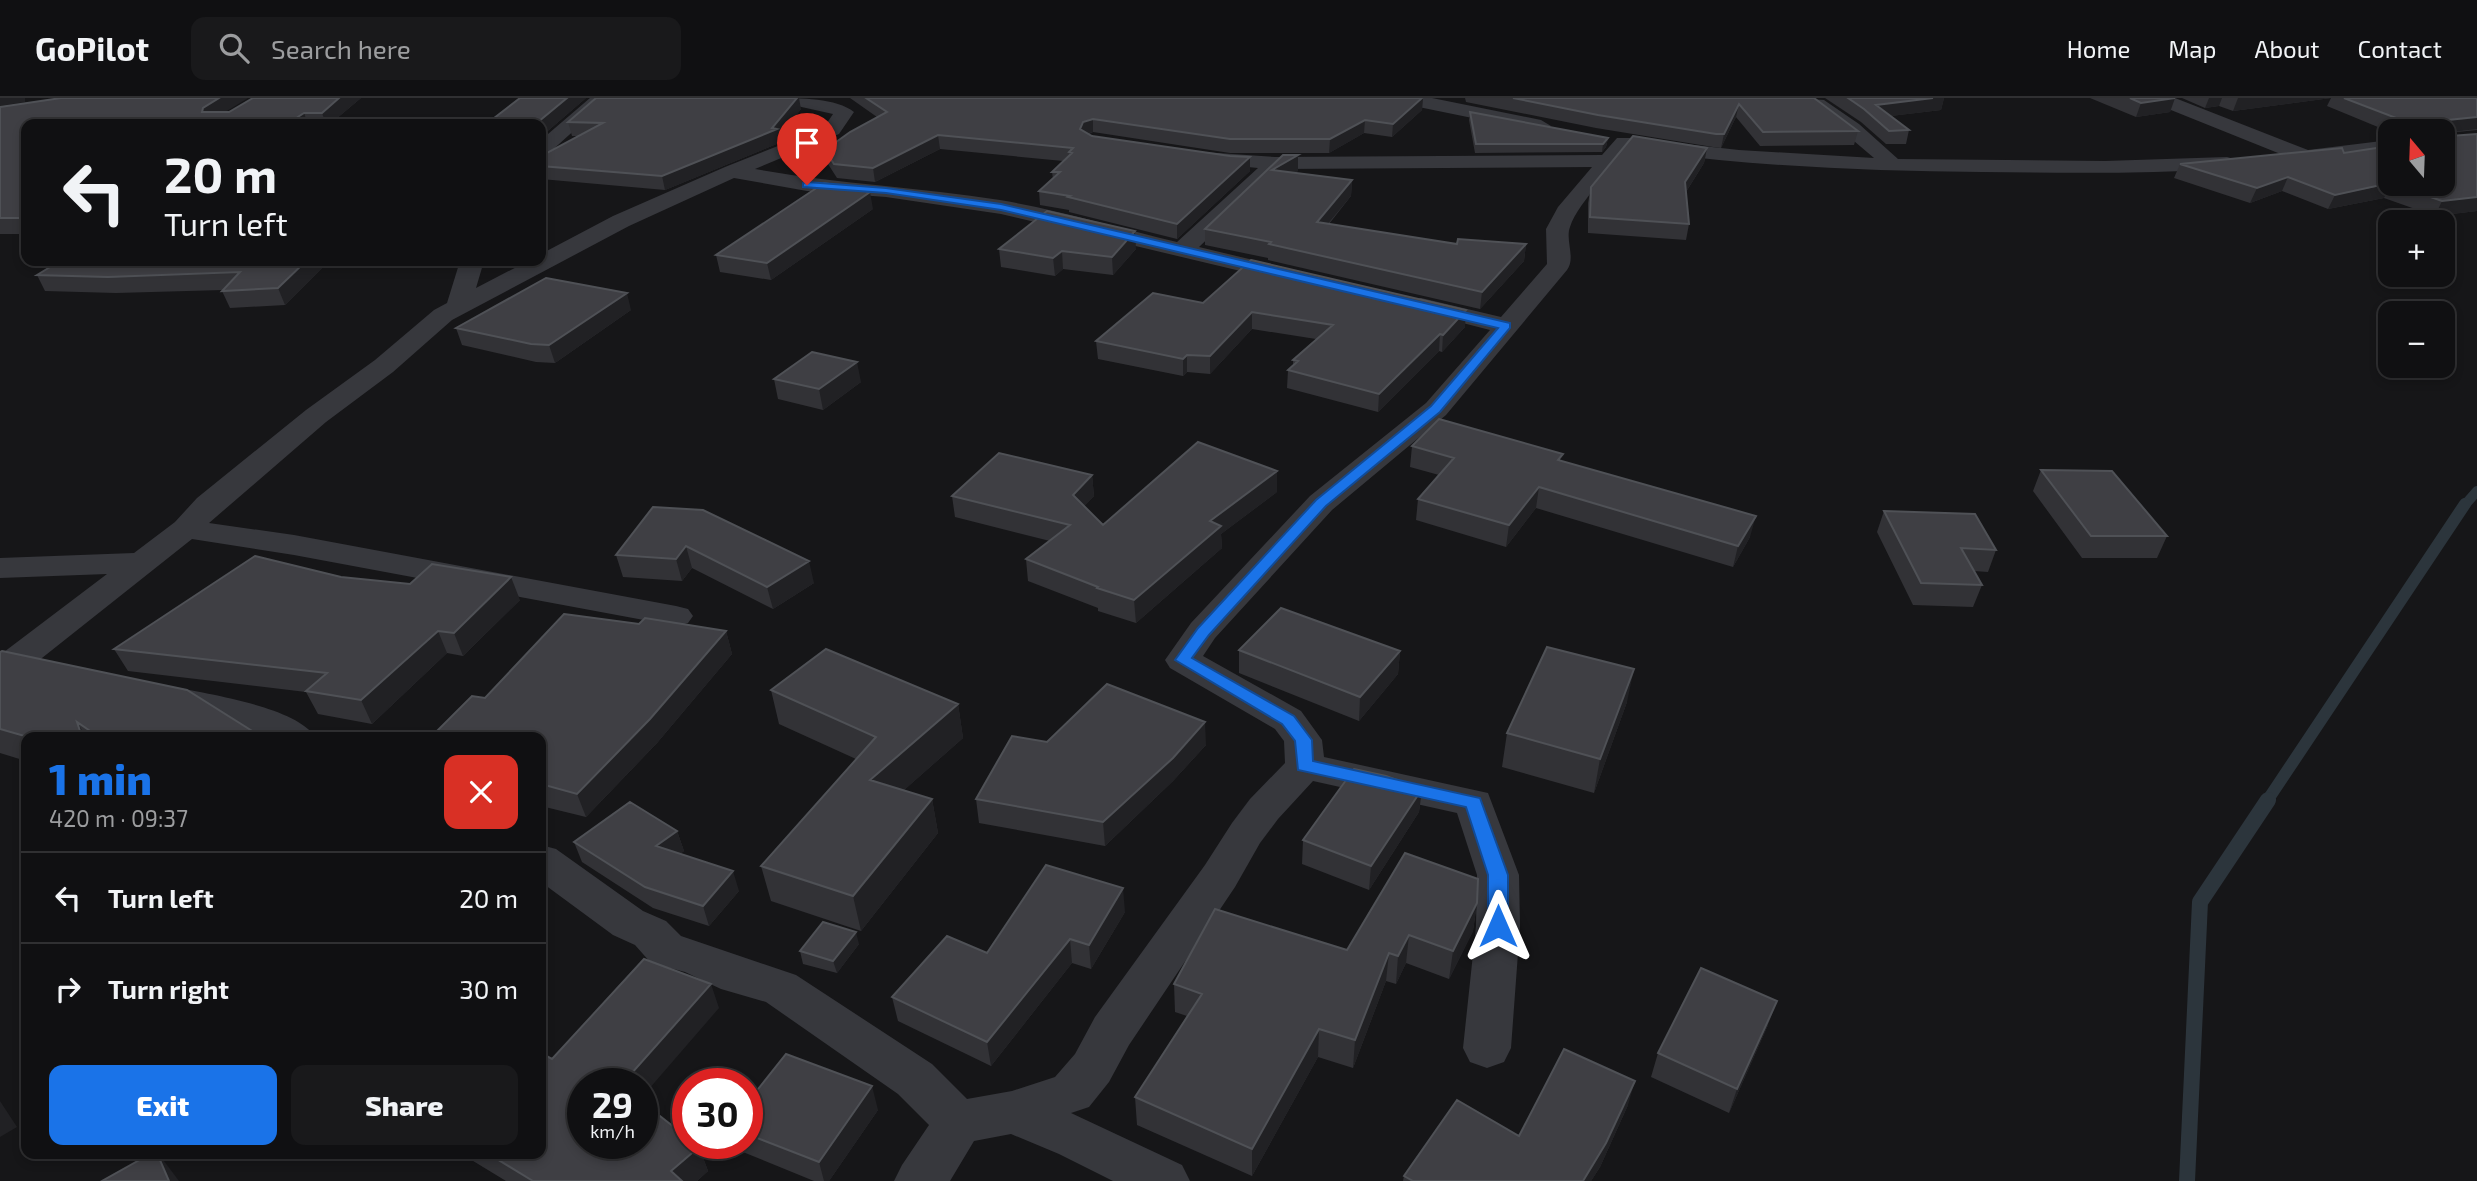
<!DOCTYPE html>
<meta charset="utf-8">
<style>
:root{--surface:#101012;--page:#19191b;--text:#f1f3f6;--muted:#9c9d9f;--line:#303032;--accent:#1a73e8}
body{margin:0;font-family:"Exo 2",sans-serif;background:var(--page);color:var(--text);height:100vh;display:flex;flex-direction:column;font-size:26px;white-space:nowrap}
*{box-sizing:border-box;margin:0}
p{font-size:23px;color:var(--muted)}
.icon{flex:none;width:38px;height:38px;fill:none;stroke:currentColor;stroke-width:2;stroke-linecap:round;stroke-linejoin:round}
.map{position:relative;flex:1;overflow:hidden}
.sheet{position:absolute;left:21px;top:634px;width:525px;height:427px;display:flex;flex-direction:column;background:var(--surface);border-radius:14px;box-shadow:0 4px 10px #0003,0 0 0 2px var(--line)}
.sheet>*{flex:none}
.top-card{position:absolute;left:21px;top:21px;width:525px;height:147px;border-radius:14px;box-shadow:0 4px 10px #0003,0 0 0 2px var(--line);background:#101012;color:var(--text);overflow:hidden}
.needle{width:46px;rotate:341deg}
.fabs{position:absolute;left:2378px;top:21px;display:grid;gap:14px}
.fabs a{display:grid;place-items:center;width:77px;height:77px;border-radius:14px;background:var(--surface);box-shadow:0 4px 10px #0003,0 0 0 2px var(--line);font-size:35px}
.speed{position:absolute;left:567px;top:970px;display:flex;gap:14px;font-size:35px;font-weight:700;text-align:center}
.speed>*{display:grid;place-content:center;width:91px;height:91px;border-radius:50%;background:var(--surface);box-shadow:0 4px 10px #0003,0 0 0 2px var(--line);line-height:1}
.speed small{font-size:18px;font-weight:400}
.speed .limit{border:10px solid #d22;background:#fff;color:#111}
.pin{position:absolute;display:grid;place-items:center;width:60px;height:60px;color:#fff;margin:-72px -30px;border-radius:50% 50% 50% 0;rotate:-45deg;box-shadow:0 0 7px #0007}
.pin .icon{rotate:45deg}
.me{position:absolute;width:77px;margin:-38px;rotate:0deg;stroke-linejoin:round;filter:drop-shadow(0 0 5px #0008)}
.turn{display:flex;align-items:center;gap:24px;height:147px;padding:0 28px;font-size:32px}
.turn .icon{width:91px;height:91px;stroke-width:2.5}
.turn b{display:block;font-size:49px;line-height:60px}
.round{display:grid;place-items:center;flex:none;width:74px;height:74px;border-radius:14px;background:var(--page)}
.headline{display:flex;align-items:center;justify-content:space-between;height:119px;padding:0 28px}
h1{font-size:42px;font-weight:800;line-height:52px;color:var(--accent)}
.button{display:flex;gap:14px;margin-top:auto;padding:14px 28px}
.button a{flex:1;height:80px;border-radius:14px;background:var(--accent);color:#fff;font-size:28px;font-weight:800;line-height:80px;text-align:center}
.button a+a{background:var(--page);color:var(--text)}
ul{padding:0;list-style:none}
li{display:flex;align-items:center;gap:21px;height:91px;padding:0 28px;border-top:2px solid var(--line)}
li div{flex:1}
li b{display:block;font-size:26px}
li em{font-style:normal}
header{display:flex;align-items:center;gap:42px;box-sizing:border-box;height:98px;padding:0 35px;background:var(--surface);border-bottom:2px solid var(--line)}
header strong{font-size:33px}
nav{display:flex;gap:38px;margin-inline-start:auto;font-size:24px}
.search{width:490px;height:63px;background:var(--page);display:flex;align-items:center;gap:18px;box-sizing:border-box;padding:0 24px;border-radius:14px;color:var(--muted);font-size:26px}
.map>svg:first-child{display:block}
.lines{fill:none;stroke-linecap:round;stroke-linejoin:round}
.stream-far2{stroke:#2c353c;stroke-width:10}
.stream-far1{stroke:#2c353c;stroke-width:12}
.stream{stroke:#2c353c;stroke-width:16}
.minor{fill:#37383d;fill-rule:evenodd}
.wall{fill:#323236}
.shaded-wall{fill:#212124}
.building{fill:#3f3f44;stroke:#4f5156;stroke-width:2}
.route{fill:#1a73e8;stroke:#114b97;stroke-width:2}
</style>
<header>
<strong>GoPilot</strong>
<div class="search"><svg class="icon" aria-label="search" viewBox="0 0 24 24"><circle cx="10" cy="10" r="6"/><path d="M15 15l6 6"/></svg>Search here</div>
<nav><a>Home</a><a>Map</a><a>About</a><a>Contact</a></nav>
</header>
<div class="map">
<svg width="2477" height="1083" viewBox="0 0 2477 1083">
<rect width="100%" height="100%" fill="#161618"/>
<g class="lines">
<!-- stream-far2 -->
<path class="stream-far2" d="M2464 408 2477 393"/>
<!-- stream-far1 -->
<path class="stream-far1" d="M2267 703 2465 406"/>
<!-- stream -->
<path class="stream" d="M2187 1083 2200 804 2268 702"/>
<!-- minor -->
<path class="minor" d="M590 0H610L548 56 541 58V42Z
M777 0C799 0 837 0 854 14L839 36 755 71C836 86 918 89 1000 102 1059 112 1119 130 1177 144L1258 70 1196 64 1193 60 1196 56 1203 54 1275 59 1602 57 1617 40H1631L1634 44C1617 68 1579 102 1570 129 1565 142 1576 160 1567 172L1446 317 1332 412 1215 540 1203 558 1301 613 1322 642 1324 659 1488 695 1519 777 1520 828 1511 950 1504 964 1487 970 1470 964 1463 950 1476 828 1477 777 1457 715 1313 683 1278 721 1260 745 1235 789 1129 947 1109 984 1089 1009 1071 1015 1182 1067 1190 1083H1113L1059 1056 1011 1036 974 1043 950 1083H894L902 1067 929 1027 898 996 766 904 721 891 685 874 651 865 635 847 613 837 541 784V747L556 751 643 813 666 823 681 838 796 877 932 966 967 1001 1012 993 1055 979 1075 956 1095 919 1205 767 1232 725 1250 701 1285 665 1284 643 1275 631 1170 570 1165 562 1191 525 1310 398 1426 305 1490 232 1412 212 1409 207 1412 202 1421 200 1501 219 1547 166 1546 131 1558 109 1592 69 1280 71 1199 149 1299 173 1303 178 1299 183 1291 185 1001 116 886 99 807 93 734 80 629 128 452 222 393 274 326 324 209 425 294 437 676 508 688 511 693 518 688 525 676 528 294 457 192 441 13 583 0 586V557L107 476 0 480V460L134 455 175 424 197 400 306 312 375 262 434 212 447 205 460 163H484L476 190 528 163H541V156L613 118 725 69 811 35 825 28 833 16 779 4Z
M1395 0H1432L1541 22 1551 28 1541 34 1404 6Z
M1796 0 1824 2 1859 26 1898 61 2105 63 2227 59 2234 61 2237 65 2234 69 2227 71C2145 76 2064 75 1982 74 1874 73 1766 69 1658 55L1651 53 1648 49 1651 45 1658 43 1739 52 1874 60 1834 26Z
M2149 0H2175L2308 52 2390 42V54L2297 66 2290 64 2288 59 2151 4Z
M170 588C205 596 296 608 315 639H264L242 628 157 608 152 600 157 592Z"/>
</g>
<!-- wall -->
<path class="wall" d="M361 0 330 26H26V136H0V9L229 14Z
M586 0 542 38H541V26H489V24Z
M850 0H1423L1422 12 1392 39 1364 35 1329 55H1230L1093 34 1089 36 1092 38 1230 58 1250 59V73L1177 141 1069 114V112L1040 107 1039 93 1053 81 1052 74 1063 63 940 51 875 84 837 80 828 66 825 52 877 19Z
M1465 0H1813L1858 33 1854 47 1760 48 1736 19 1721 50 1713 49 1596 30 1466 4Z
M1825 0H1944L1941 12 1890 18 1909 32 1906 46H1886L1861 24Z
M2090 0H2175L2170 14 2136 19Z
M2182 0H2477V32L2447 35 2477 113 2435 118 2384 100 2328 111 2282 93 2250 105 2174 80 2180 66 2344 55 2443 86V33L2390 34 2327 8 2331 0 2233 13 2219 8 2205 10Z
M801 11 778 40 779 45 665 92 541 81V58L578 38H572L568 24Z
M1470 14 1608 40 1606 49 1602 54 1475 55 1469 22Z
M1707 50 1704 65 1686 94 1689 126 1686 142 1588 135V105L1591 89Z
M1298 57V73L1294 75 1352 82 1351 98 1329 126 1457 146H1526L1524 163 1480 211 1268 162V160L1205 147V131Z
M873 111 771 182 720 174 716 157Z
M999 151H1136L1113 177 1063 171 1055 178 1001 169Z
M329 163 285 207 230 210 222 193 223 192 116 195 45 193 37 177Z
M1203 205 1465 229 1442 254 1439 253 1378 314 1287 290 1288 272 1293 267V262L1316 241 1252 231 1210 276 1187 274 1183 278 1098 261 1096 243Z
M631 212 555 265 536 264 462 247 456 230Z
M774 281 861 284 823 312 778 301Z
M1412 348 1562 363 1750 439 1733 469 1536 410 1506 449 1416 422 1418 401 1439 377 1410 369Z
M2041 372 2167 438 2157 460H2082L2033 393Z
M1092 377 1094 398 1084 408 1103 427 1277 394 1221 436 1222 450 1136 525 1098 513V510L1028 483 1026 461 1050 443 955 419 952 398Z
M653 409 814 485 773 511 692 470 682 483 623 479 616 457Z
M1884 413 1996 452 1988 474 1974 473 1982 487 1973 509 1913 507 1877 434Z
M341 479 520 502 463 558 447 555 372 626 318 616 306 594 128 573 114 551Z
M639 526 726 533 732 556 657 645 586 719 541 708V639Z
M1239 552 1400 553 1398 576 1359 623 1239 575Z
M0 554 257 636 259 639H26V663L0 655Z
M771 592 958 606 963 640 904 692 932 701 938 735 861 833 771 803 761 768 856 661 779 626Z
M1627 604 1594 695 1502 669 1507 635Z
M1047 644 1206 647 1173 683 1105 748 979 725 976 701Z
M1422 691 1419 714 1369 792 1302 766 1303 742Z
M677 733 684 753 680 756 739 793 709 828 653 810 582 764 574 744Z
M1477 805 1473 833 1449 881 1406 865 1396 886 1386 883 1353 970 1318 959 1252 1078 1137 1027 1135 999 1187 918 1175 914 1174 886 1347 852Z
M1125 814 1091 871 1072 865 991 968 898 923 892 899 987 855Z
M859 846 837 875 803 866 800 853Z
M719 910 583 985 699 1049 708 1073 697 1083H506L460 1055H541L552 961Z
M1768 927 1729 1015 1651 979 1658 955Z
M747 1005 878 1012 829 1083H814L738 1052 735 1045H747Z
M1628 1007 1600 1069 1591 1083H1403L1404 1078 1519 1038Z"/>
<!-- shaded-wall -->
<path class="shaded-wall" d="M0 0H25V4L0 8Z
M219 0H248L209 24 202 14 203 10Z
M339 0H361L330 26H326L322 15Z
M567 0H586L542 38 541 26H538V24Z
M797 0H799L801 11 778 40 779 45 665 92 662 78 772 30Z
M1422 0H1423L1422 12 1392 39 1393 26Z
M1933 0H1944L1941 12 1875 20 1876 7Z
M2175 0 2170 14 2136 19 2141 5Z
M2209 0H2222L2219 8 2205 10Z
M2238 0H2331L2233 13Z
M1739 6 1736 19 1721 50 1724 36Z
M304 15 308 26H287Z
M2477 19V31L2443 35 2448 22Z
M1093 21V34L1084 37 1080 31 1083 24Z
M1365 22 1364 35 1329 55 1330 41Z
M938 37 940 51 875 84 873 70Z
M1608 40 1606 49 1602 54 1603 46Z
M1707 50 1704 65 1682 100 1685 84Z
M1298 57V73L1272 87V72Z
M1250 59V73L1177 141V126Z
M2288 79 2282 93 2250 105 2257 90Z
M1352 82 1351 98 1316 140 1317 124Z
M2391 86 2384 100 2328 111 2335 97Z
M870 94 873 111 771 182 767 165Z
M2477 99V113L2435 118 2442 103Z
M1135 133 1136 151 1113 177 1112 159Z
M1526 146 1524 163 1480 211 1482 194Z
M1062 153 1063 171 1055 178 1053 160Z
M306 163H329L285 207 278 190Z
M627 195 631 212 555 265 549 247Z
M1466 212 1465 229 1442 254 1443 237Z
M1252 214V231L1210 276V258Z
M1440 236 1439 253 1378 314 1379 296Z
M1187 257V274L1183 278V261Z
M857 264 861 284 823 312 819 291Z
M1277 373V394L1221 436 1222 450 1136 525 1134 502 1210 423Z
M1092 377 1094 398 1075 418 1073 397Z
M1539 389 1536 410 1506 449 1509 427Z
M1756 418 1750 439 1733 469 1738 448Z
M686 448 692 470 682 483 676 461Z
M809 463 814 485 773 511 767 489Z
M511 479 520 502 463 558 454 535Z
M438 533 447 555 372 626 361 602Z
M726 533 732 556 657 645 586 719 577 696Z
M1400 553 1398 576 1359 623 1360 599Z
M1634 571 1627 604 1594 695 1600 661Z
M958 606 963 640 877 716 870 682Z
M77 624 86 639H82Z
M1205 624 1206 647 1173 683 1105 748 1103 724Z
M1422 691 1419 714 1369 792 1371 768Z
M932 701 938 735 861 833 853 798Z
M677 733 684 753 663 768 656 748Z
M733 773 739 793 709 828 703 808Z
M1123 790 1125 814 1091 871 1089 847Z
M1477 805 1473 833 1449 881 1453 853Z
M856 834 859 846 837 875 833 863Z
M1409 837 1406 865 1396 886 1398 858Z
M1070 841 1072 865 991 968 987 944Z
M1389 855 1386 883 1353 970 1355 942Z
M711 886 719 910 642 999V985H623Z
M1777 903 1768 927 1729 1015 1737 991Z
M1319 931 1318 959 1252 1078V1051Z
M1635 983 1628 1007 1600 1069 1591 1083H1583Z
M872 988 878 1012 829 1083H824L819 1064Z
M0 1003 17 1029 0 1039Z
M699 1049 708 1073 697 1083H675L671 1073Z
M157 1055H158L179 1083H169Z"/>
<!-- building -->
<path class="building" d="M61 0H219L203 10 202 14H229L253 0H339L322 15H304L287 26H26V120H0V9Z
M520 0H567L538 24H489Z
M596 0H797L772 30 777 31 662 78 541 68V58L603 25 568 24Z
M866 0H1422L1393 26 1365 22 1330 41H1230L1093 21 1083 24 1080 31 1092 38 1230 58 1250 59 1177 126 1068 99 1070 98 1039 93 1060 74H1052L1072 55 1069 54 1073 50 938 37 873 70 834 66 825 52 850 34 887 14Z
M1513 0H1814L1858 33 1763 34 1739 6 1724 36H1716L1598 17Z
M1848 0H1933L1876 7 1909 32 1889 33 1864 11Z
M2130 0H2175L2141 5Z
M2344 0H2477V19L2448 22 2447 35 2450 38 2477 36V99L2442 103 2393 86H2443V40L2445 39 2443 38V33H2430Z
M1470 14 1608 40 1603 46H1476Z
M1633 38 1707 50 1685 84 1689 126 1590 119 1591 89Z
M2390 48V85L2335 97 2288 79 2257 90 2180 66 2342 50 2344 55Z
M1283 57H1298L1272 72 1352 82 1317 124 1457 146 1458 141 1526 146 1482 194 1269 146 1271 144 1205 131Z
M824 85 870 94 767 165 716 157Z
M1047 113 1135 133 1112 159 1062 153 1053 160 999 151Z
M1251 162 1466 212 1443 237 1440 236 1379 296 1288 272 1298 263 1293 262 1333 227 1252 214 1210 258 1187 257 1183 261 1096 243 1153 195 1203 205Z
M60 163H306L278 190 222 193 240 174 108 179 37 177Z
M546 180 627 195 549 247 531 246 456 230Z
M812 254 857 264 819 291 774 281Z
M1439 321 1563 356 1558 362 1756 418 1738 448 1539 389 1509 427 1418 401 1454 360 1412 348Z
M1198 344 1277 373 1210 423 1221 428 1134 502 1097 490 1098 489 1026 461 1070 427 952 398 999 355 1092 377 1073 397 1103 427Z
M2041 372 2112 373 2167 438H2091Z
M653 409 703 412 809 463 767 489 686 448 676 461 616 457Z
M1884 413 1975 416 1996 452 1961 450 1982 487 1921 485Z
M255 458 341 479 410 486 432 466 511 479 454 535 438 533 361 602 306 593 327 575 114 551Z
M1281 510 1400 553 1360 599 1239 552Z
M564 516 639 526 645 520 726 533 650 621 577 696 541 686V639H431L472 598 485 600Z
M1547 549 1634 571 1600 661 1507 635Z
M826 551 958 606 870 682 932 701 853 798 761 768 876 639 771 592Z
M2 553 187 592 257 636 253 639H99L77 624 82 639H28L0 631V554Z
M1107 586 1205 624 1173 660 1103 724 976 701 1012 638 1047 644Z
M1354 671 1386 678 1422 691 1371 768 1303 742Z
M630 704 677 733 656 748 733 773 703 808 645 789 574 744Z
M1405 755 1478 781 1477 805 1453 853 1409 837 1398 858 1389 855 1355 942 1319 931 1252 1051 1135 999 1202 896 1174 886 1215 811 1347 852Z
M1046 767 1123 790 1089 847 1070 841 987 944 892 899 947 838 987 855Z
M823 824 856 834 833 863 800 853Z
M644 861 711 886 623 985H583V1045H642V1004L688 1040V1045H694L699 1049 671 1073 682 1083H533L487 1055H541V955L552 961Z
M1701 870 1777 903 1737 991 1658 955Z
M1564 951 1635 983 1606 1045 1583 1083H1413L1404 1078 1457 1002 1519 1038Z
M786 956 872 988 819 1064 747 1036V1005Z
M152 1055H157L169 1083H102Z"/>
<!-- route -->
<path class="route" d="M807 84 886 90 1001 106 1510 225V230L1440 314 1326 408 1209 537 1192 560 1294 618 1312 642 1313 663 1480 700 1508 777V828L1505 834 1498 836 1491 834 1488 828V777L1466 709 1298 672 1295 643 1282 626 1175 562 1198 530 1316 402 1431 308 1498 230 1001 112 886 95 803 89V85Z"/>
</svg>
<div class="fabs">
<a><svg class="needle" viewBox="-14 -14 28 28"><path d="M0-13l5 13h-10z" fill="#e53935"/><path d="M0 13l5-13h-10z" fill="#9c9d9f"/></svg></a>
<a>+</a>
<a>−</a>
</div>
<div class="speed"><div>29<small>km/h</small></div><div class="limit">30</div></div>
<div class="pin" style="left:807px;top:87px;background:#d93025"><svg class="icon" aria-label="arrive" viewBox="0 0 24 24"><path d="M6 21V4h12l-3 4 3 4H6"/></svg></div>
<svg class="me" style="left:1498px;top:828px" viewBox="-20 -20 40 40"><path d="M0-17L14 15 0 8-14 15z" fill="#1a73e8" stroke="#fff" stroke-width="4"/></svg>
<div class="top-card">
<div class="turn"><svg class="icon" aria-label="left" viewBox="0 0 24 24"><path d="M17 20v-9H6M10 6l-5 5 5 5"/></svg><div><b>20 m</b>Turn left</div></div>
</div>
<section class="sheet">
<div class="headline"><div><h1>1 min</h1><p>420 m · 09:37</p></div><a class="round" style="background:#d93025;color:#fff"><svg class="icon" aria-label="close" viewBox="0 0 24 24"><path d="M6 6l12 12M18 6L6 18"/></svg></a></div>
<ul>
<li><svg class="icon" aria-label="left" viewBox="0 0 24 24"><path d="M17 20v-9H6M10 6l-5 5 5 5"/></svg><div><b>Turn left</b></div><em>20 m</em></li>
<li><svg class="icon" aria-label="right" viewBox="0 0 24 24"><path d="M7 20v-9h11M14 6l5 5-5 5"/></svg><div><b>Turn right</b></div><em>30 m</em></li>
</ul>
<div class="button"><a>Exit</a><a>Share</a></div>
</section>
</div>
